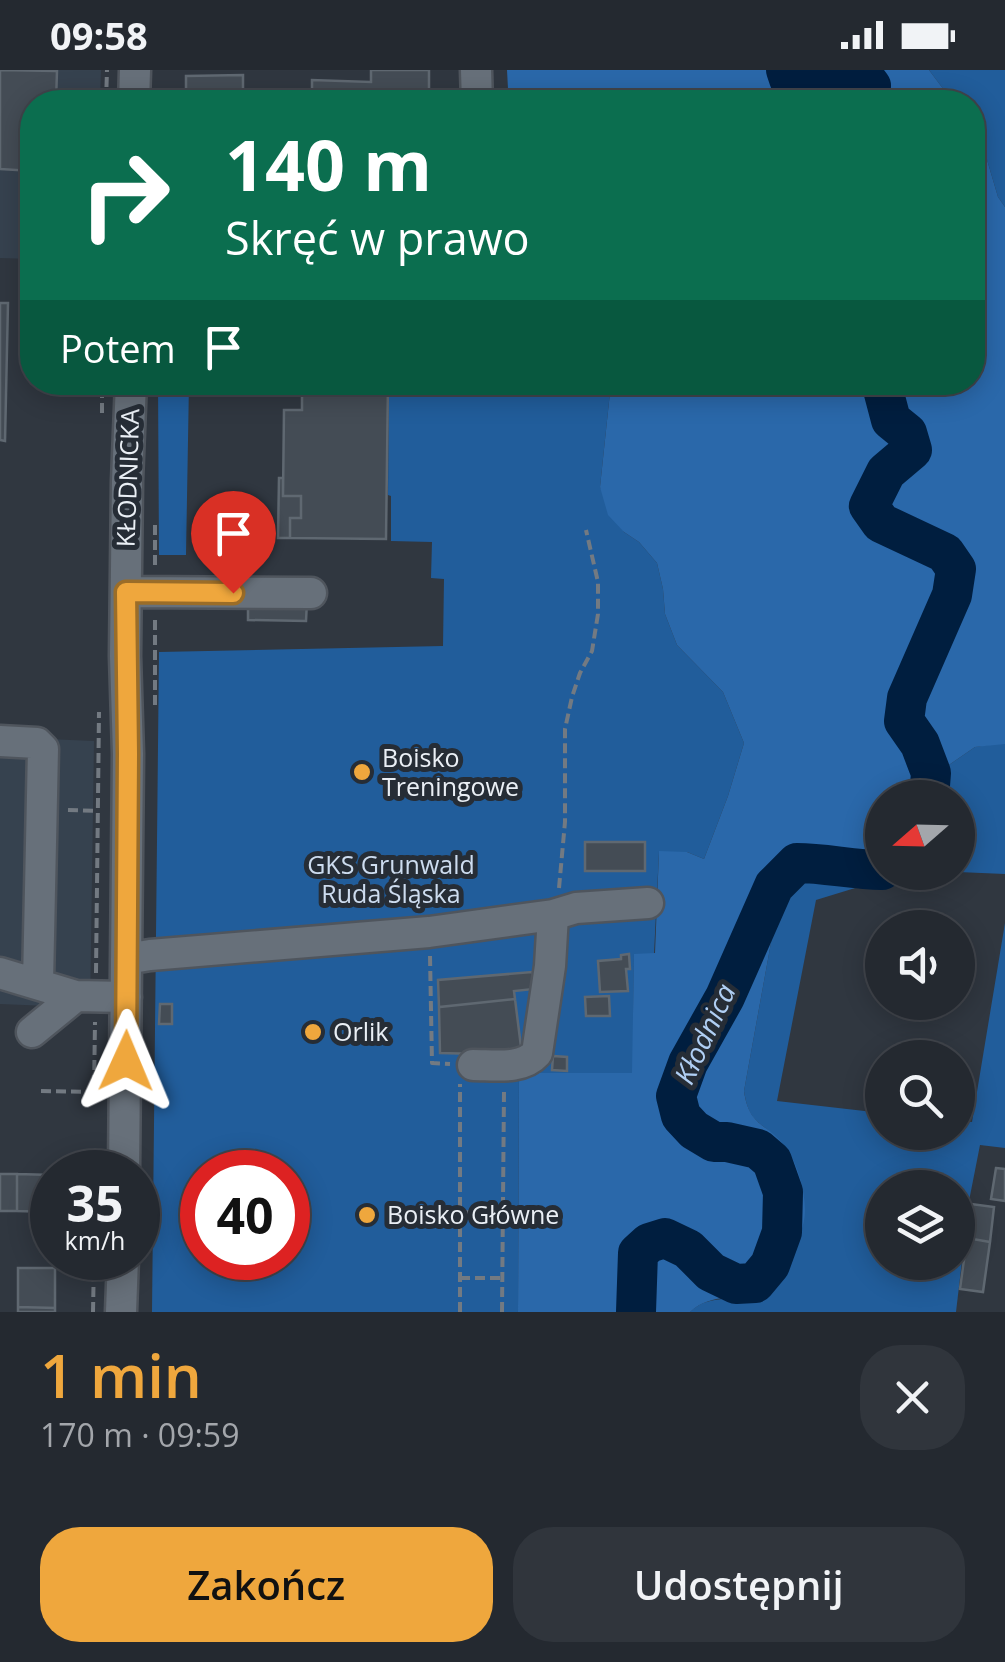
<!DOCTYPE html>
<html lang="pl">
<meta charset="utf-8">
<style>
:root{--surface:#242930;--page:#30353c;--text:#f1f3f6;--muted:#a3a6ab;--line:#41454c;--accent:#efa73d}
body{margin:0;font-family:"Open Sans",sans-serif;background:var(--page);color:var(--text);height:100vh;display:flex;flex-direction:column;font-size:38px;white-space:nowrap}
*{box-sizing:border-box;margin:0}
p{font-size:32px;color:var(--muted)}
.icon{flex:none;width:55px;height:55px;fill:none;stroke:currentColor;stroke-width:2;stroke-linecap:round;stroke-linejoin:round}
.map{position:relative;height:1242px;overflow:hidden}
.sheet{display:flex;flex-direction:column;background:var(--surface);flex:1}
.sheet>*{flex:none}
.guide{position:absolute;left:20px;top:20px;width:965px;height:305px;border-radius:40px;box-shadow:0 5px 25px #0003,0 0 0 2px var(--line);background:#0b6e4f;color:#fff;overflow:hidden}
.needle{width:65px;rotate:250deg}
.controls{position:absolute;left:865px;top:710px;display:grid;gap:20px}
.controls a{display:grid;place-items:center;width:110px;height:110px;border-radius:50%;background:var(--surface);box-shadow:0 5px 25px #0003,0 0 0 2px var(--line);font-size:50px}
.speed{position:absolute;left:30px;top:1080px;display:flex;gap:20px;font-size:50px;font-weight:700;text-align:center}
.speed>*{display:grid;place-content:center;width:130px;height:130px;border-radius:50%;background:var(--surface);box-shadow:0 5px 25px #0003,0 0 0 2px var(--line);line-height:1}
.speed small{font-size:25px;font-weight:400}
.speed .limit{border:15px solid #d22;background:#fff;color:#111}
.pin{position:absolute;display:grid;place-items:center;width:85px;height:85px;color:#fff;margin:-102px -42px;border-radius:50% 50% 50% 0;rotate:-45deg;box-shadow:0 0 10px #0007}
.pin .icon{rotate:45deg}
.me{position:absolute;width:110px;margin:-55px;rotate:1deg;stroke-linejoin:round;filter:drop-shadow(0 0 8px #0008)}
.turn{display:flex;align-items:center;gap:35px;height:210px;padding:0 40px;font-size:45px}
.turn .icon{width:130px;height:130px;stroke-width:2.5}
.turn b{display:block;font-size:70px;line-height:85px}
.then{display:flex;align-items:center;height:95px;padding:0 40px;background:#0003;gap:20px;font-size:38px}
.round{display:grid;place-items:center;flex:none;width:105px;height:105px;border-radius:40px;background:var(--page)}
.summary{display:flex;align-items:center;justify-content:space-between;height:170px;padding:0 40px}
h1{font-size:60px;font-weight:600;line-height:75px;color:var(--accent)}
.cta{display:flex;gap:20px;margin-top:auto;padding:20px 40px}
.cta a{flex:1;height:115px;border-radius:40px;background:var(--accent);color:#111;font-size:40px;font-weight:600;line-height:115px;text-align:center}
.cta a+a{background:var(--page);color:var(--text)}
.status{display:flex;justify-content:space-between;align-items:center;height:70px;padding:0 50px;background:var(--surface);direction:ltr}
.status svg{height:28px;fill:currentColor}
.map>svg:first-child{display:block}
.built{fill:#36424f}
.green{fill:#215d9b;fill-rule:evenodd}
.forest{fill:#2a68aa}
.lines{fill:none;stroke-linecap:round;stroke-linejoin:round}
.river{stroke:#001e3f;stroke-width:40}
.building{fill:#444c55;stroke:#5f6871;stroke-width:2.5}
.minor-casing{stroke:#4f555d;stroke-width:35}
.path{stroke:#737a82;stroke-width:4;stroke-dasharray:10 5;stroke-linecap:butt}
.minor{stroke:#67707a;stroke-width:30}
.route-casing{stroke:#9b6d28;stroke-width:25}
.route{stroke:#efa73d;stroke-width:18}
.poi-dot{fill:#efa73d;stroke:#262d36;stroke-width:4}
.labels{text-anchor:middle;stroke-width:10;stroke-linejoin:round;paint-order:stroke}
.street-label{font-size:25px;fill:#eaeff5;stroke:#262d36}
.poi-label{font-size:25px;fill:#eaeff5;stroke:#262d36;text-anchor:start}
.park-label{font-size:25px;fill:#cddcef;stroke:#262d36}
.water-label{font-size:28px;font-style:italic;fill:#b0cff4;stroke:#262d36}
</style>
<div class="status"><b>09:58</b><svg viewBox="0 0 49 12"><path d="M0 12V9h3v3zM5 12V6h3v6zM10 12V3h3v9zM15 12V0h3v12zM26 1h20v11H26zM47 4h2v5h-2z"/></svg></div>
<div class="map">
<svg width="1005" height="1242" viewBox="0 0 1005 1242">
<rect width="100%" height="100%" fill="#303740"/>
<!-- built -->
<path class="built" d="M0 0H101L100 32H32V189L0 188Z
M0 667 94 671 90 942 73 937 0 934Z"/>
<!-- green -->
<path class="green" d="M929 0H1005V137L998 127 985 83 973 59 972 32H953Z
M158 313H189L186 485H159Z
M389 313H611L600 417 624 462 639 472 657 493 663 519 665 544 677 575 723 622 744 673 728 726 704 789 687 782H659L654 884 634 885 633 1003 519 1004 518 1242H152L159 582 443 576 444 509 431 508 432 472 391 471V426L388 425ZM202 1102H288V1188H202Z
M995 674H1005V804L958 802V728H940L943 699 975 677Z
M803 805 839 810 878 811 816 830 777 1031 882 1043V1062H958V1051L972 1052 1005 853V1078L980 1075 969 1131 956 1242H690C705 1228 716 1231 735 1227 750 1225 766 1214 780 1208 799 1168 812 1149 798 1104 793 1092 788 1080 779 1070 760 1050 749 1054 744 1021L780 823ZM882 1118H958V1192H882Z"/>
<!-- forest -->
<path class="forest" d="M507 0H929L953 32H580L578 18 508 19Z
M973 59 985 83 998 127 1005 137V674L975 677 943 699 940 727 882 728V802L909 803C874 819 839 805 803 805L780 823 744 1021C749 1057 766 1052 784 1075 797 1091 805 1120 805 1141 805 1156 797 1172 791 1185 787 1194 783 1205 775 1212 750 1234 714 1219 690 1242H518L519 1003H632L634 884 655 883 659 781 687 782 704 789 728 726 744 673 723 622 677 575 665 544 663 519 657 493 639 472 624 462 608 445 600 417 611 313 972 312Z"/>
<g class="lines">
<!-- river -->
<path class="river" d="M786 0 789 9 831 10 851 0
M859 0 871 16 868 32
M881 312 891 350 907 363 912 380 886 402 869 436 881 453 945 483 956 499 952 525 907 628 904 651 920 674 931 703 929 728
M636 1242 638 1183 649 1173 665 1168 688 1179 711 1202 736 1214 755 1213 770 1195 782 1162 783 1122 772 1091 758 1079 727 1072H714L694 1060 681 1046 676 1026 688 993 725 927 774 816 797 793C826 793 853 800 882 800"/>
</g>
<!-- building -->
<path class="building" d="M0 0 57 1 56 32H32V101L0 99Z
M371 0H429V32H312V10L371 12Z
M243 5V22L231 21V25H222V22H216L217 25 186 26V6Z
M0 233H8L5 371 0 370Z
M302 312H388L386 469 290 468V448H301V426H283L284 340H302Z
M279 408H283V426H301V448H290V468H278Z
M248 530 307 531 306 551 248 550Z
M585 772H645V801H585Z
M629 884 630 899H626L628 921 600 922 598 891 621 889V885Z
M532 902 534 919 514 921 515 929 439 937 438 910Z
M609 926 610 946H586L585 927Z
M515 929 522 985 440 983 439 937Z
M160 934H172V954H159Z
M553 986 567 987V1001L552 1000Z
M996 1098 1005 1099V1131L991 1129Z
M0 1104H17V1141H0Z
M17 1104 52 1105V1142L17 1141Z
M971 1134 994 1137 990 1172 967 1168Z
M967 1168 990 1172 983 1222 960 1219Z
M18 1198H55V1238L18 1237Z
M18 1237 55 1238V1242H18Z"/>
<g class="lines">
<!-- minor casing -->
<g class="minor-casing">
<path id="minor" d="M476 0 477 32
M134 32 135 0
M126 522 311 523
M0 671 37 673 43 679 38 913
M126 889 150 885 429 862 553 845 576 838 648 833
M0 903 76 926 126 927
M32 962 76 926
M473 995C494 995 522 1000 537 983L550 896 553 845
M124 1102 128 684 125 586 127 411 131 312
M121 1242 123 1188"/>
</g>
<!-- path -->
<path class="path" d="M106 32 107 0
M102 343V312
M155 455V495
M155 635V550
M68 740 98 741
M559 818 565 752V659L572 627 580 603 592 581 598 544V512L586 460
M430 886 432 993 450 994
M96 903 99 642
M41 1021 94 1022 95 952
M94 1088V1102
M460 1142 503 1143
M147 1177 148 1112
M460 1208H503
M93 1242 94 1188
M460 1242V1014
M502 1242 504 1021"/>
<!-- minor -->
<use href="#minor" class="minor"/>
</g>
<g class="lines">
<!-- route casing -->
<g class="route-casing">
<path id="route" d="M126 991 128 684 126 522 233 523"/>
</g>
<!-- route -->
<use href="#route" class="route"/>
</g>
<!-- markers -->
<g class="poi-dot">
<circle cx="362" cy="702" r="10"/>
<circle cx="313" cy="962" r="10"/>
<circle cx="367" cy="1145" r="10"/>
</g>
<g class="labels">
<!-- street labels -->
<g class="street-label">
<text transform="translate(128 408) rotate(-88)" y="9">KŁODNICKA</text>
</g>
<!-- poi labels -->
<g class="poi-label">
<text x="382" y="697">Boisko<tspan x="382" dy="29">Treningowe</tspan></text>
<text x="333" y="971">Orlik</text>
<text x="387" y="1154">Boisko Główne</text>
</g>
<!-- park labels -->
<g class="park-label">
<text x="391" y="804">GKS Grunwald<tspan x="391" dy="29">Ruda Śląska</tspan></text>
</g>
<!-- water labels -->
<g class="water-label">
<text transform="translate(705 964) rotate(-65)" y="10">Kłodnica</text>
</g>
</g>
</svg>
<div class="controls">
<a><svg class="needle" viewBox="-14 -14 28 28"><path d="M0-13l5 13h-10z" fill="#e53935"/><path d="M0 13l5-13h-10z" fill="#a3a6ab"/></svg></a>
<a><svg class="icon" aria-label="sound" viewBox="0 0 24 24"><path d="M4 9h4l5-4v14l-5-4H4zM17 9q2 3 0 6"/></svg></a>
<a><svg class="icon" aria-label="search" viewBox="0 0 24 24"><circle cx="10" cy="10" r="6"/><path d="M15 15l6 6"/></svg></a>
<a><svg class="icon" aria-label="layers" viewBox="0 0 24 24"><path d="M12 4l9 5-9 5-9-5zM3 14l9 5 9-5"/></svg></a>
</div>
<div class="speed"><div>35<small>km/h</small></div><div class="limit">40</div></div>
<div class="pin" style="left:233px;top:523px;background:#d93025"><svg class="icon" aria-label="arrive" viewBox="0 0 24 24"><path d="M6 21V4h12l-3 4 3 4H6"/></svg></div>
<svg class="me" style="left:126px;top:991px" viewBox="-20 -20 40 40"><path d="M0-17L14 15 0 8-14 15z" fill="#efa73d" stroke="#fff" stroke-width="4"/></svg>
<div class="guide">
<div class="turn"><svg class="icon" aria-label="right" viewBox="0 0 24 24"><path d="M7 20v-9h11M14 6l5 5-5 5"/></svg><div><b>140 m</b>Skręć w prawo</div></div>
<div class="then">Potem<svg class="icon" aria-label="arrive" viewBox="0 0 24 24"><path d="M6 21V4h12l-3 4 3 4H6"/></svg></div>
</div>
</div>
<section class="sheet">
<div class="summary"><div><h1>1 min</h1><p>170 m · 09:59</p></div><a class="round"><svg class="icon" aria-label="close" viewBox="0 0 24 24"><path d="M6 6l12 12M18 6L6 18"/></svg></a></div>
<div class="cta"><a>Zakończ</a><a>Udostępnij</a></div>
</section>
